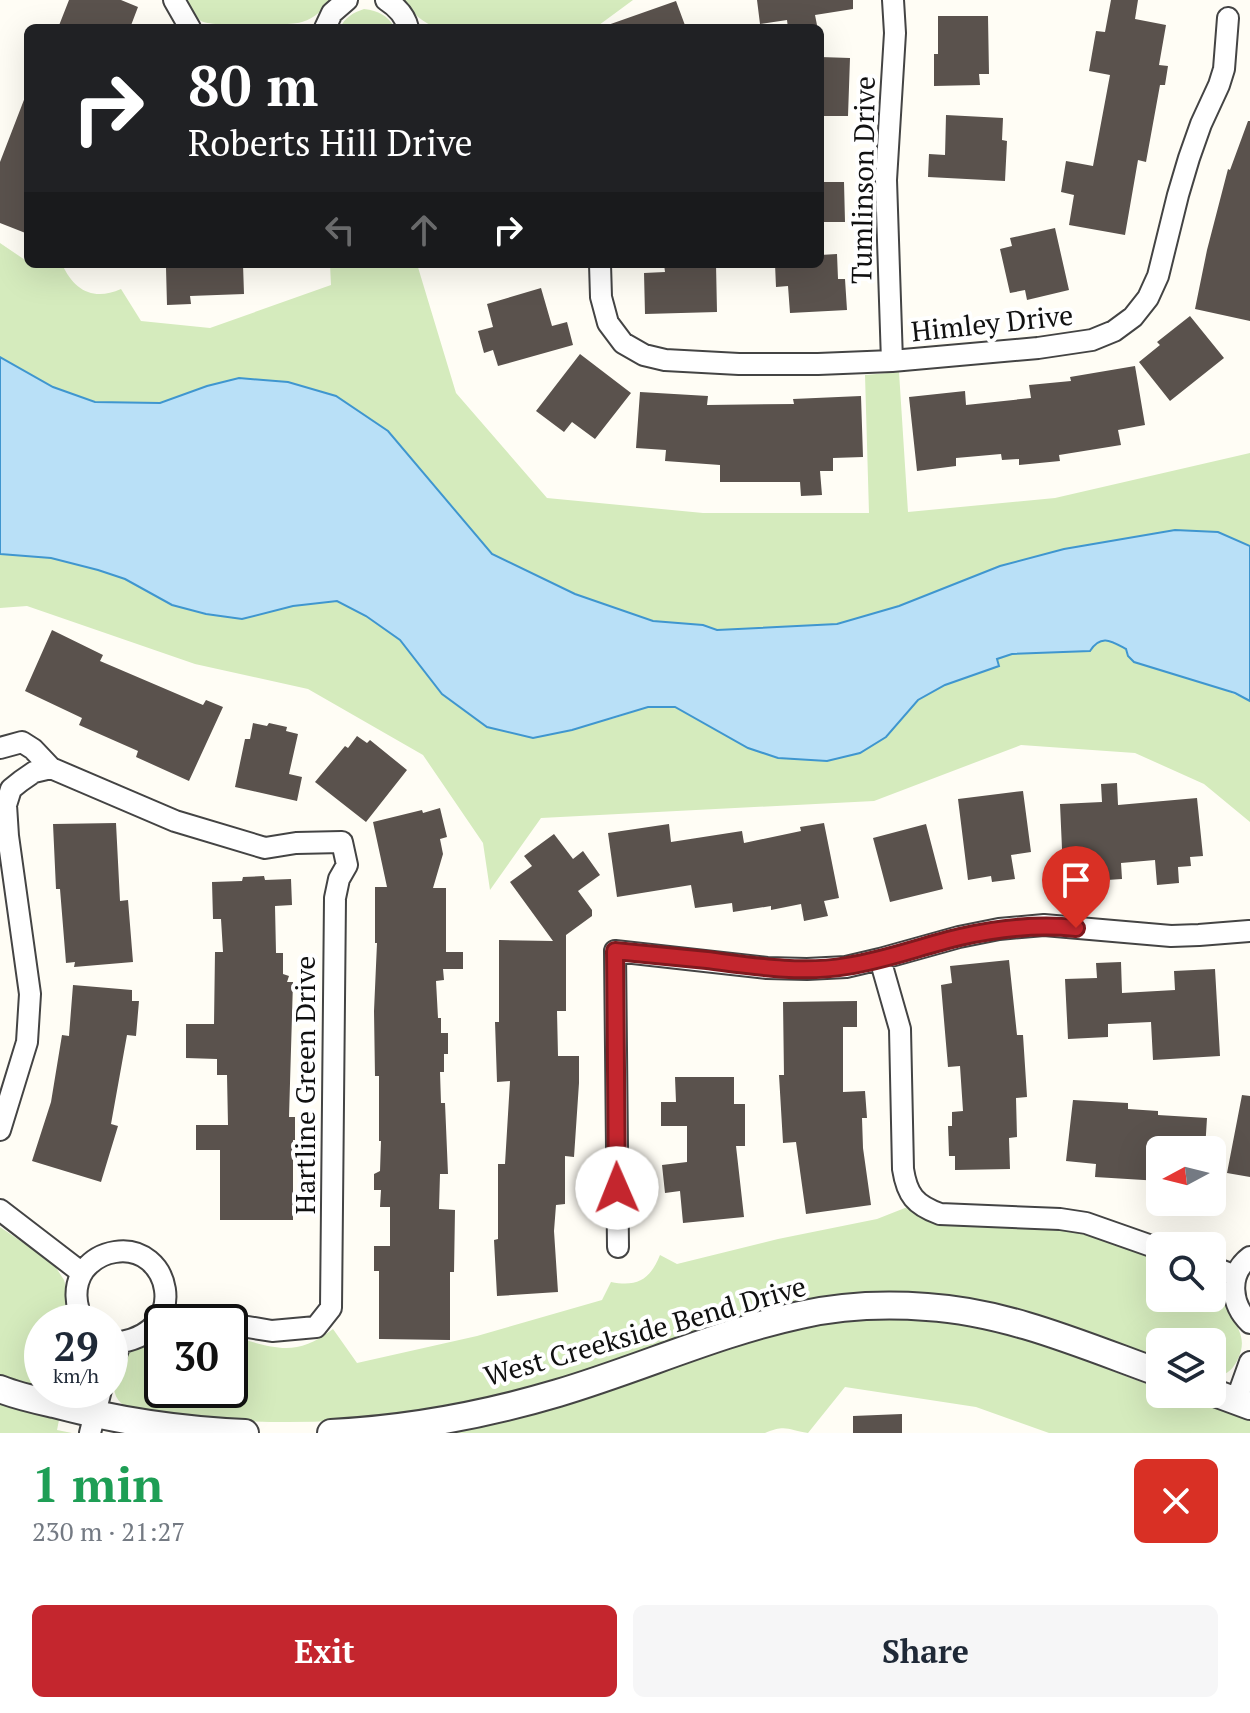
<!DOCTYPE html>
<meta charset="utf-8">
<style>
:root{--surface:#fff;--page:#f6f6f7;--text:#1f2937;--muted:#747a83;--accent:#c4262e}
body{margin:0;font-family:"PT Serif",serif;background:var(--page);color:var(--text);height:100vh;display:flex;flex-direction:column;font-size:30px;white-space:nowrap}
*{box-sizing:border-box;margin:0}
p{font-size:26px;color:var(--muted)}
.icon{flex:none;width:44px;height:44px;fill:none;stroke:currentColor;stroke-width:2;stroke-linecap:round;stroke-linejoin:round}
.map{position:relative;height:1433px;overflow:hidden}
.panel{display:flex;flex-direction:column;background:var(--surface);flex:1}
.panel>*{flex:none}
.hud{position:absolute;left:24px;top:24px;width:800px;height:244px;border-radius:12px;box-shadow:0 8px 32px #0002;background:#202124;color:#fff;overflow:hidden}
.needle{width:52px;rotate:263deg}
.tools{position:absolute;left:1146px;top:1136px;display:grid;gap:16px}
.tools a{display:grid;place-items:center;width:80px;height:80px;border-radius:12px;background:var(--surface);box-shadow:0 8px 32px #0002;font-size:40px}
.speed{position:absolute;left:24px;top:1304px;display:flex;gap:16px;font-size:40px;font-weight:700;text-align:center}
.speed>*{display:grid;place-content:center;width:104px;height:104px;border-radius:50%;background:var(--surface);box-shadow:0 8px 32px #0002;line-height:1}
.speed small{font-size:20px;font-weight:400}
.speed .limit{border:4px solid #111;border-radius:12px;background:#fff;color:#111}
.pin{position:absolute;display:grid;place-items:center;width:68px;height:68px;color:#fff;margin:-82px -34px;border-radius:50% 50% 50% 0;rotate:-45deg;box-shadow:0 0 8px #0007}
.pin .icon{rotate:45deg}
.me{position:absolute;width:88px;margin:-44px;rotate:359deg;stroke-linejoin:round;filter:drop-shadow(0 0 6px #0008)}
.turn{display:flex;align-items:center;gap:28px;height:168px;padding:0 32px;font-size:36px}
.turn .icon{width:104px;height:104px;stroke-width:2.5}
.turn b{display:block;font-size:56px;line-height:68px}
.lanes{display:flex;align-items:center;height:76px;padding:0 32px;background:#0003;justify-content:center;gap:40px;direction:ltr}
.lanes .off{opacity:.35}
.round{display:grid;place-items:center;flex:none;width:84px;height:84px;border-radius:12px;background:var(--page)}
.headline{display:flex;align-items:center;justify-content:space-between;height:136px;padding:0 32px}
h1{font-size:48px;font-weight:800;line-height:60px;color:#1e9e55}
.cta{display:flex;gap:16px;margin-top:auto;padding:16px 32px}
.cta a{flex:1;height:92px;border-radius:12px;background:var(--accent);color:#fff;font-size:32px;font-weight:800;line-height:92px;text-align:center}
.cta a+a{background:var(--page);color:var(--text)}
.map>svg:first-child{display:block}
.green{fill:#d5ebbd}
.water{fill:#b9e0f7;stroke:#3f96cf;stroke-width:2}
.building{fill:#5a524d}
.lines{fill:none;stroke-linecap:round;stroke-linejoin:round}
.minor-casing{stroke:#444;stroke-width:24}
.tertiary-casing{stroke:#444;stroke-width:30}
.minor{stroke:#fff;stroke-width:20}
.tertiary{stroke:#fff;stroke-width:26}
.route-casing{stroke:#7f191e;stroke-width:20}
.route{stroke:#c4262e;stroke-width:14}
.labels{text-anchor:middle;stroke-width:8;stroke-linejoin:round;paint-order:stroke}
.street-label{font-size:28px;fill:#111;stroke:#fff}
</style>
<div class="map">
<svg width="1250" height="1433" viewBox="0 0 1250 1433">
<rect width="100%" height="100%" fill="#fffdf5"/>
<!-- green -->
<path class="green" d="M186 0H333C323 8 316 18 302 22 291 26 210 27 201 21 194 16 190 7 186 0Z
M402 0H633L595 28H438C422 23 413 13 402 0Z
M364 9C379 11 387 15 395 28H340C345 17 353 13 364 9Z
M0 243 28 262V264L35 267 62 264C74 291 94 301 121 289L141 321 210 328 331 285 330 264H417L456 393 547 498 703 513H869L865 375 899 372 908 512 1055 498 1250 453V546L1247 544 1064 549 999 566 899 606 837 624 717 630 703 625 653 621 575 594 492 554 447 503 288 382 239 378 207 386 160 403 95 402 53 387 0 357Z
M0 554 51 558 98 570 125 579 172 605 293 606 337 601 366 616 400 640 442 694 488 727 533 738 615 718 648 707H675L748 748 778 758 827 761 886 737 918 700 945 685 998 666 996 659 1012 654 1090 651C1098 639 1103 640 1116 643L1250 701V822L1204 784 1135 753 1021 745 874 801 541 818 490 890 483 843 423 755 308 689 195 664 27 606 0 608Z
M915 1204 1088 1234 1160 1259V1298H1212V1282C1222 1291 1225 1302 1231 1314 1240 1332 1247 1341 1237 1361 1231 1372 1225 1375 1213 1378L1212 1342H1160V1360C1126 1348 1091 1336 1057 1324 1027 1314 996 1302 964 1298 931 1293 895 1291 862 1293 844 1295 825 1296 807 1299 774 1304 741 1317 709 1328 661 1344 614 1361 566 1377 442 1418 307 1432 177 1415 155 1412 115 1416 114 1387 112 1356 141 1345 162 1331V1390H230V1336C274 1347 294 1359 333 1329L357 1363 477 1336 602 1300 611 1282C637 1287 650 1280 660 1255L677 1264 778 1239 877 1219Z
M0 1227 53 1263 64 1280 76 1322H42V1389L0 1377Z
M896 1319C924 1321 950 1322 977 1327 1040 1340 1100 1367 1160 1389V1394H1175L1250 1421V1433H1049L976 1407 845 1387 808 1433C788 1430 786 1424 765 1433H436L742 1342 817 1324 858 1320Z
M0 1404 59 1420 57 1430 72 1433H0Z"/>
<!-- water -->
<path class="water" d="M0 357 53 387 95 402 160 403 207 386 239 378 288 382 336 396 388 431 492 554 575 594 653 621 703 625 717 630 837 624 899 606 1000 566 1064 549 1175 530 1218 532 1250 546V701L1235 693 1134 662 1128 656 1126 649C1111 641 1101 634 1090 651L1012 654 997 659 999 666 945 685 918 700 886 737 860 753 827 761 778 758 748 748 675 707H648L572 730 533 738 487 727 442 694 400 640 366 616 337 601 293 606 242 619 206 614 172 605 125 579 98 570 51 558 0 554Z"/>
<!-- building -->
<path class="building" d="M69 0H121L138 7 130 28H58Z
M757 0H853V9L815 15 817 25 788 28 787 20 760 24Z
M1111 0H1138L1135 19 1166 25 1159 65 1168 66 1165 85H1160L1146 162 1138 160 1125 235 1069 225 1074 195 1061 192 1066 161 1093 166 1110 75 1089 71 1096 31 1105 32Z
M676 1 686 28H606L605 26Z
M938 16H988L989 74H979L980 85 934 86V54H938Z
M820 57 850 58 848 116H820Z
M27 92H28V234L0 223V162Z
M946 115 1003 118 1002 140 1007 141 1005 181 928 177 929 154 945 155Z
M1248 121H1250V321L1195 309 1207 250 1228 169 1230 170Z
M820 182H844L845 222H820Z
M1055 228 1069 290 1027 300 1025 290 1010 293 1000 249 1012 246 1010 238Z
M837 254 838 279H845L847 310 790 313 788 286 776 287 775 264H820V255Z
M172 264H243L244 294 190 296 191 304 167 305 166 268 172 267Z
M664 264H716L717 312 645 314 644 273 665 272Z
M541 288 552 326 567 322 573 345 498 366 493 350 484 353 478 331 493 327 487 304Z
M1190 316 1224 358 1170 401 1139 362 1160 345 1157 342Z
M580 354 631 393 595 439 572 422 564 432 536 411Z
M1135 366 1145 425 1118 430 1121 445 1059 455 1060 461 1019 465V459L1002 460 1001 454 956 458V466L917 471 909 397 965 391 966 405 1031 398 1029 385 1071 381 1070 377Z
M640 392 708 396 707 405 794 404 793 399 861 396 863 457 833 458V471H820L822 495 801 496 800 482H720V465L665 461 666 450 636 448Z
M52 630 103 655 100 661 203 705 206 700 223 707 189 781 136 757 138 751 79 725 82 718 25 691Z
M253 723 267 726 269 723 287 727 286 731 298 734 289 774 302 777 297 801 235 787 245 739H250Z
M357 736 367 743 370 740 407 770 366 822 315 782 345 746 348 748Z
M1117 783 1118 805 1197 798 1203 856 1190 857 1191 866 1178 867 1179 883 1157 885 1155 860 1121 863 1122 879 1092 881 1091 869 1063 871 1060 804 1102 802 1101 784Z
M1023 791 1031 852 1011 855 1015 879 992 882 991 876 968 880 958 799Z
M440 808 447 837 440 839 443 854 433 888H446V952H463V969H443L444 980 436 981 438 1018H441V1033H448V1054H444V1072H440L441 1103H445L448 1174H440L439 1209 455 1210 454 1272H450V1340L379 1339V1271H374V1246H390V1207H380L381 1190H374V1174L380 1171 381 1141H379V1076H375L374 1011 377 943H375V887H387L373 822 422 810 423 813Z
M116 823 120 901 128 900 133 962 74 967 75 962 66 963 60 889H56L53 824Z
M824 823 839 898 824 901 828 916 804 921 801 904 771 910V906L733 912 732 903 695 908 691 885 617 897 608 833 669 824 671 842 742 831 744 843 801 831 800 827Z
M926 824 943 889 890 902 873 838Z
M554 834 573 859 583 851 600 875 578 891 592 910V916L566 935V1011H557L558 1056H579V1083L574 1157 565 1156V1204L556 1205 554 1231 558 1292 497 1296 494 1240 498 1239V1164H505L510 1081 497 1082 495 1022H499V940L553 941 510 882 532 866 524 856Z
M264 876 265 880 291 879 292 905 275 906 276 953H283V974L289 976 287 982H293L289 1117H295V1140H293V1220H220V1150H196V1125H228L227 1075H217V1059L186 1058V1024H214L215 952H223L221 919H213L212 882 242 881 243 877Z
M1009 960 1017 1035H1023L1027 1097 1016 1098 1017 1137 1009 1138 1010 1169 955 1170V1156H949L948 1126H952V1112L963 1111 960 1066 948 1067 941 985 952 983 950 966Z
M1121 962 1122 993 1175 990 1174 971 1215 969 1220 1056 1153 1060 1151 1022 1108 1024V1037L1068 1039 1065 979 1097 978 1096 963Z
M73 985 132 990V1001H139L136 1036 127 1035 111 1124 118 1126 101 1182 32 1161 51 1102 62 1035 69 1036Z
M857 1001V1027H843V1092L865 1091 867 1118H862L863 1148 871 1205 806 1214 796 1142 783 1143 779 1075H784L783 1002Z
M675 1077H734V1104H745V1146H736L744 1217 683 1223 680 1191 665 1193 662 1165 687 1162V1126H661V1102H676Z
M1242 1095 1250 1096V1177L1227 1173Z
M1073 1100 1128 1103V1109L1158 1111V1115L1207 1118 1205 1150H1160V1181L1095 1177 1096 1164 1066 1161Z
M902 1414V1433H853V1416Z"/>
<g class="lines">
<!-- minor casing -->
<g class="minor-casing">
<path id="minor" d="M174 0 190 28
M386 0C397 7 405 15 408 28
M325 28 332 13 347 0
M600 264 601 297 608 323 623 343 644 355 665 360 739 364H818L892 361 1038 348 1092 340 1114 331 1133 317 1148 298 1158 276 1178 195 1189 158 1201 124 1219 85 1224 69 1228 18
M892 361 886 180 895 33 893 0
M0 748 22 742 33 749 51 768 175 821 265 848 296 843 342 842 347 865 339 879 335 898 331 1308 316 1327 272 1331 230 1324
M880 959 900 1029 903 1169C907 1195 915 1205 940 1214L1060 1219 1086 1223 1160 1249
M0 1130 27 1042 30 994 8 836 6 805 11 789 21 781 34 772 51 768
M0 1210 82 1273
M618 1247 615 951 767 968 807 969 846 967 880 959 959 937 999 929 1044 925 1171 936 1199 935 1249 931
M1250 1257C1227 1274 1231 1305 1250 1323
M1212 1267 1236 1276
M163 1314 215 1322
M84 1322C75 1306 73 1286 84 1270 92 1260 102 1254 115 1252 170 1243 191 1330 121 1342L114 1360 110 1362
M1236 1401 1250 1362
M90 1433 101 1390"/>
</g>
<!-- tertiary casing -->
<g class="tertiary-casing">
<path id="tertiary" d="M0 1389C17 1396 36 1400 54 1404 117 1421 179 1430 245 1433
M1212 1392 1250 1406
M331 1433C408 1429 484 1415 558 1393 639 1369 717 1333 800 1315 840 1306 887 1304 927 1307 1008 1312 1085 1346 1160 1373"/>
</g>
<!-- minor -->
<use href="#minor" class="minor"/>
<!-- tertiary -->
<use href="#tertiary" class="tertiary"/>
</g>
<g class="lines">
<!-- route casing -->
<g class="route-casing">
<path id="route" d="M617 1188 615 951C646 954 676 957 707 960 753 966 801 974 847 966 886 960 922 946 960 937 999 928 1036 924 1076 928"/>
</g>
<!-- route -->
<use href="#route" class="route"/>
</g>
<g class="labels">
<!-- street labels -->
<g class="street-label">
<text transform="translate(863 180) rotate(-89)" y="10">Tumlinson Drive</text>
<text transform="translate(992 323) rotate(-6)" y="10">Himley Drive</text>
<text transform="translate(305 1085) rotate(-90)" y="10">Hartline Green Drive</text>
<text transform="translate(645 1331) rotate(-16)" y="10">West Creekside Bend Drive</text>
</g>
</g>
</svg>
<div class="tools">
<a><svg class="needle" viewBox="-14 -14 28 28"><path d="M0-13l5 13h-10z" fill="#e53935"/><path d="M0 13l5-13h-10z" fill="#747a83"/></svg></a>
<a><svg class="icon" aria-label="search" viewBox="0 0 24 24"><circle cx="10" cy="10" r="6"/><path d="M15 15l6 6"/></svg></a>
<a><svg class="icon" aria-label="layers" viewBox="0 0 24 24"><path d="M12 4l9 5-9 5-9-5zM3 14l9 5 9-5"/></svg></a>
</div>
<div class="speed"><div>29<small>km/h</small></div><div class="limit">30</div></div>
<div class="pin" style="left:1076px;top:928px;background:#d93025"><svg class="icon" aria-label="arrive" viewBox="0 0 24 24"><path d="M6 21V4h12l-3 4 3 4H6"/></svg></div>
<svg class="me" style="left:617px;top:1188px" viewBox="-20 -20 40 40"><circle r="19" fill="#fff"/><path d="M0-13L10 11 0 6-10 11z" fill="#c4262e"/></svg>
<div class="hud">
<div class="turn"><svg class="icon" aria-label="right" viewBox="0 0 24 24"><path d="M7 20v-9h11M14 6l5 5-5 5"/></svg><div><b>80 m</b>Roberts Hill Drive</div></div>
<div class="lanes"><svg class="icon off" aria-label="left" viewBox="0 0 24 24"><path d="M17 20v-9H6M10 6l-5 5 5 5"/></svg><svg class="icon off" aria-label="ahead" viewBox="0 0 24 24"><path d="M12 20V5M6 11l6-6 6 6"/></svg><svg class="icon" aria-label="right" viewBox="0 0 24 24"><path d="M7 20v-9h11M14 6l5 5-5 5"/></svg></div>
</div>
</div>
<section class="panel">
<div class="headline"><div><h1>1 min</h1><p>230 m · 21:27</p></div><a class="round" style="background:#d93025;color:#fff"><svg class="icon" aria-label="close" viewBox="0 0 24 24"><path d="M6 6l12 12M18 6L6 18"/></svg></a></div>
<div class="cta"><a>Exit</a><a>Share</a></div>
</section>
